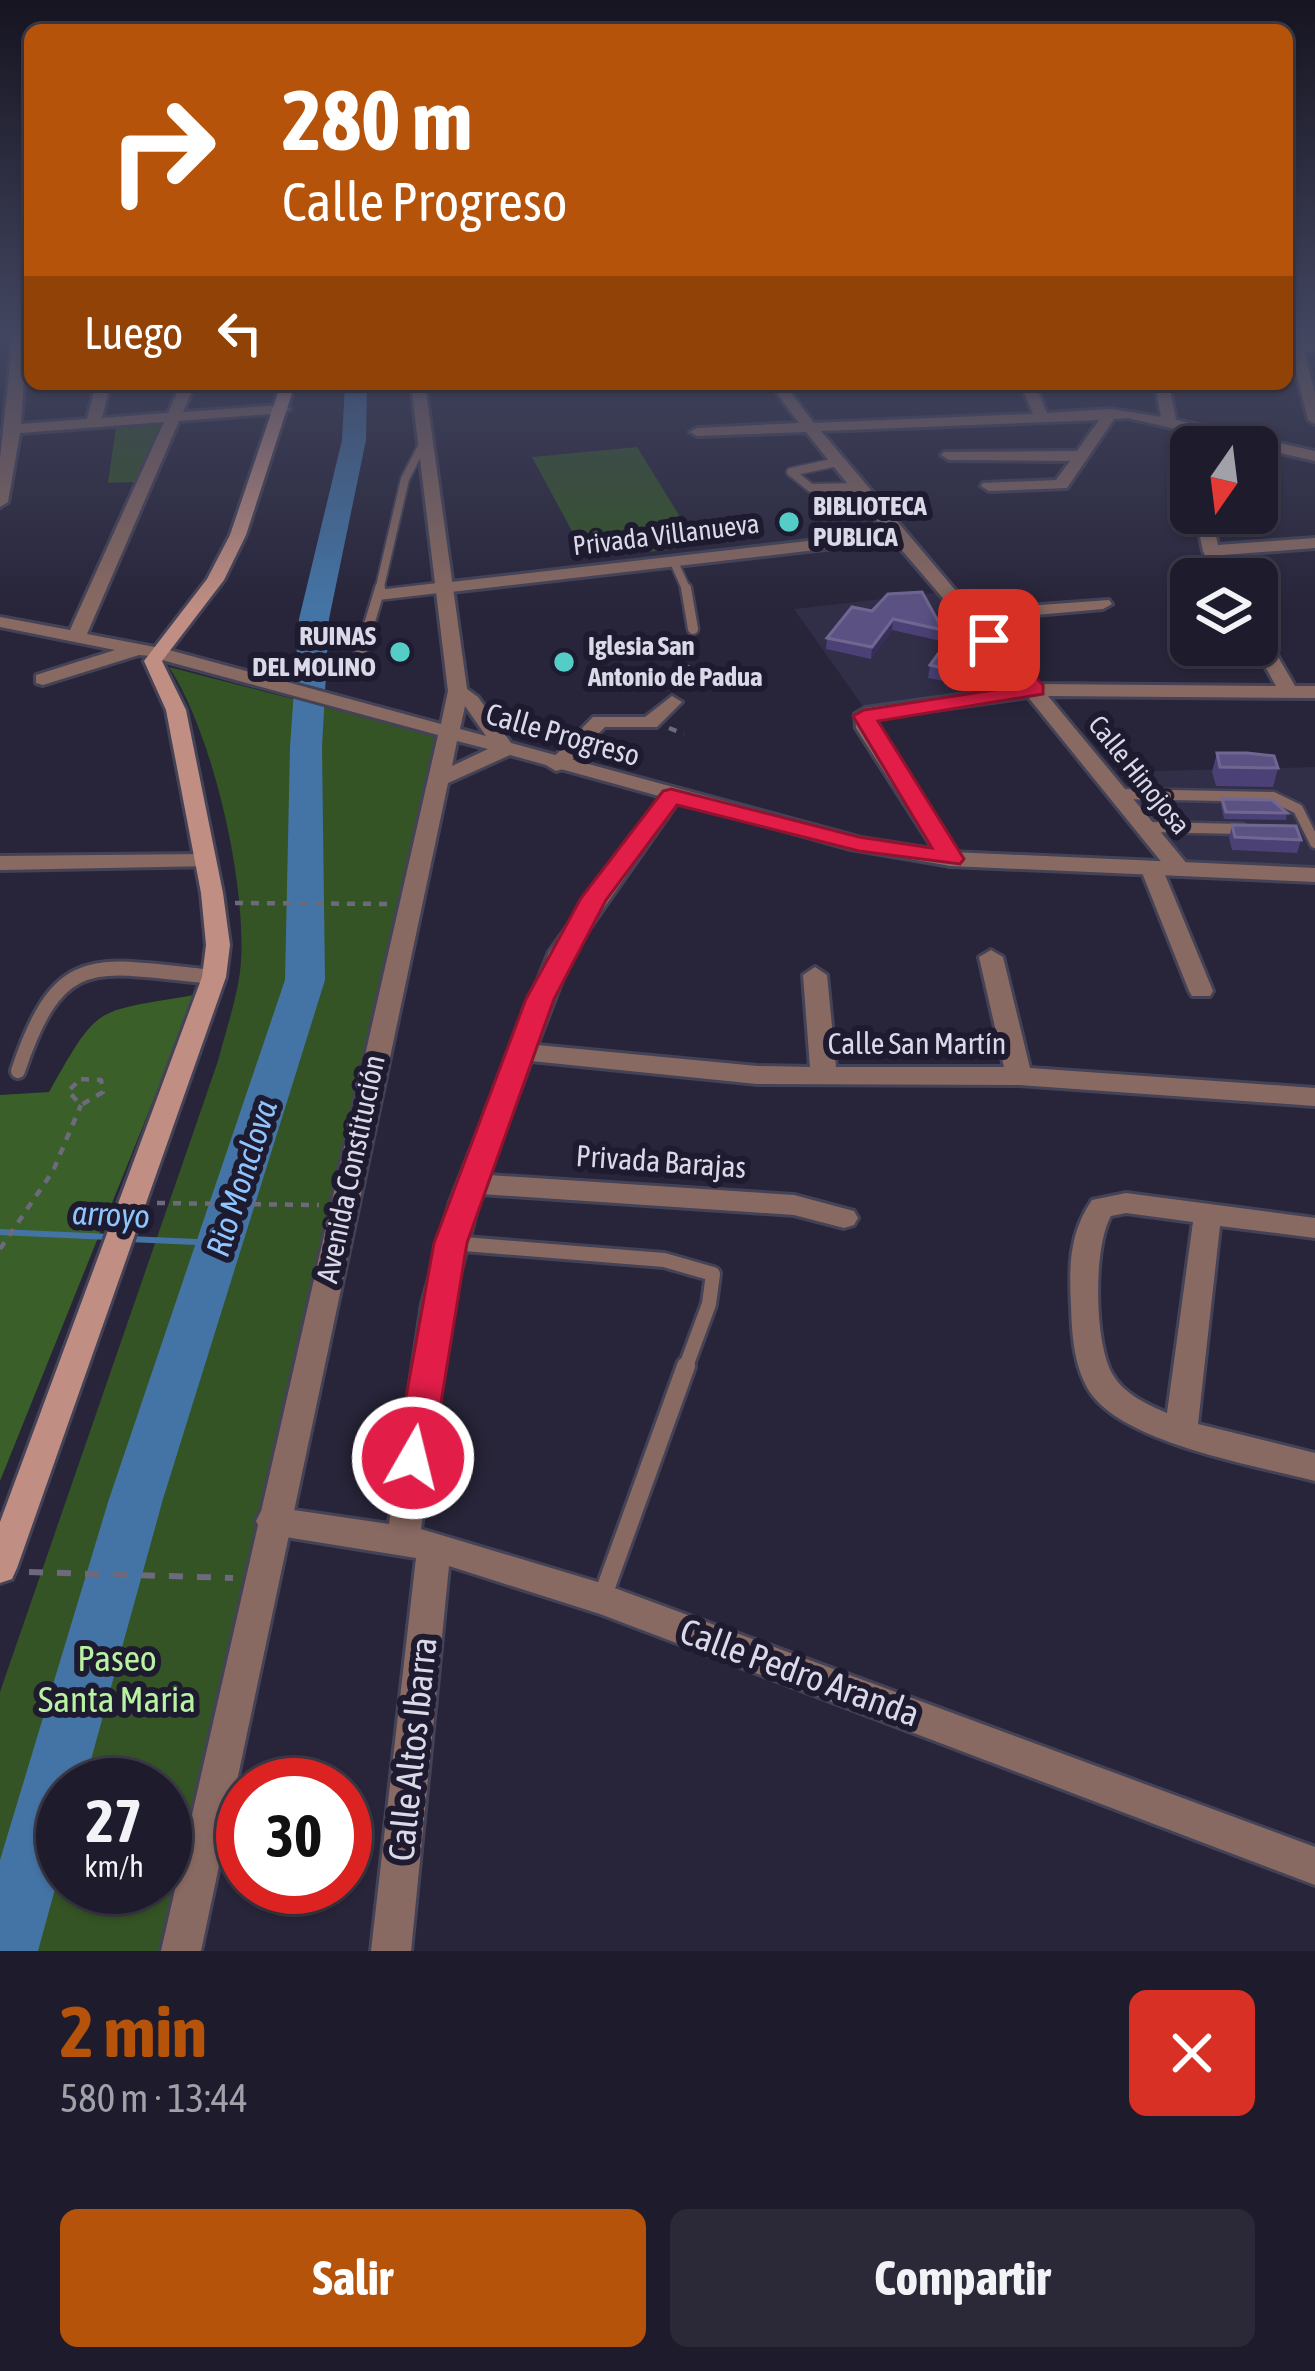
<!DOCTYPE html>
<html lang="es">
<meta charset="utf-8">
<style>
:root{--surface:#1e1c2c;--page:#2b2938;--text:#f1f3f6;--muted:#a1a1a9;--line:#3c3a48;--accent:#b45309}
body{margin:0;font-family:"Asap Condensed",sans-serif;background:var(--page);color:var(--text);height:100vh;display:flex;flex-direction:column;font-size:45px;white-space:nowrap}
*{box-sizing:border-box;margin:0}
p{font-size:39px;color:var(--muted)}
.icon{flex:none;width:66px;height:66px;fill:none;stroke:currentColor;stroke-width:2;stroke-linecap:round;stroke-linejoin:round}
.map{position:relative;height:1951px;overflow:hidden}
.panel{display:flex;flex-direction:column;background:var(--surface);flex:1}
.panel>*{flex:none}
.hud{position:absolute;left:24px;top:24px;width:1269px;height:366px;border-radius:18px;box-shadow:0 3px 9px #0004,0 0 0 3px var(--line);background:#b45309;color:#fff;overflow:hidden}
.needle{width:78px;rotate:194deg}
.buttons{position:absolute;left:1170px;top:426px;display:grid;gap:24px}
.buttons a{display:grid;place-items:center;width:108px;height:108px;border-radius:18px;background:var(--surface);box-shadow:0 3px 9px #0004,0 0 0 3px var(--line);font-size:60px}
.speed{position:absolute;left:36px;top:1758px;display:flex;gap:24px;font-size:60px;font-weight:700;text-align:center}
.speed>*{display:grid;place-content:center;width:156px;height:156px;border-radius:50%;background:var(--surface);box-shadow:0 3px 9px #0004,0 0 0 3px var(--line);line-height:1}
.speed small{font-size:30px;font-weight:400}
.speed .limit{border:18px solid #d22;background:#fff;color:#111}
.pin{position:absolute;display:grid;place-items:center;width:102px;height:102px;color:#fff;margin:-51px;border-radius:24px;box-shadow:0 6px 18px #0006}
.me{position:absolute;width:132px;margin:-66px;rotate:8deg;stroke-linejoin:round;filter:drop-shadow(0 0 9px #0008)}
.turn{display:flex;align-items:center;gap:42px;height:252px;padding:0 60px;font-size:54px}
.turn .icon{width:156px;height:156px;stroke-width:2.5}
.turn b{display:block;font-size:84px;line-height:102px}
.then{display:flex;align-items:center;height:114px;padding:0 60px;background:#0003;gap:24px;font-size:45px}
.round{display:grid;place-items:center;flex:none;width:126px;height:126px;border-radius:18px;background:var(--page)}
.overview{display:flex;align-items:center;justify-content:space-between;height:204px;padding:0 60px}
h1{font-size:72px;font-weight:700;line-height:90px;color:var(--accent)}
.action{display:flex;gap:24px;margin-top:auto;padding:24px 60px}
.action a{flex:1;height:138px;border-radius:18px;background:var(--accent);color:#fff;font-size:48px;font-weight:700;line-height:138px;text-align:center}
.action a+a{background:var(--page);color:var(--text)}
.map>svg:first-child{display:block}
.built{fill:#312e48}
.green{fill:#345425;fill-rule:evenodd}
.forest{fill:#3a5f28}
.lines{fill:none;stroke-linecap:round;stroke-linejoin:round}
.stream{stroke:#4474a5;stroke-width:6}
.river{fill:#4474a5;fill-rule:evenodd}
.service-far3-casing{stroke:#444256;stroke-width:12}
.service-far2-casing{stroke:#444256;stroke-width:15}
.service-far1-casing{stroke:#444256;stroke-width:20}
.service-casing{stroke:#444256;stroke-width:24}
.minor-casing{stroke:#444256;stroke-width:6}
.tertiary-casing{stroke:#444256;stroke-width:6}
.secondary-casing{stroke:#444256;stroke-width:6}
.path-far1{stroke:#6c6a7c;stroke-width:4.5;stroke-dasharray:8 8;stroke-linecap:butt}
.path{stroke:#6c6a7c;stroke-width:6;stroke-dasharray:14 14;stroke-linecap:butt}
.service-far3{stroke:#896a62;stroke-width:8}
.service-far2{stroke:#896a62;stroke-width:10}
.service-far1{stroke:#896a62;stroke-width:14}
.service{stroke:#896a62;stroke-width:18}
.minor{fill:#896a62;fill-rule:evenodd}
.tertiary{fill:#896a62;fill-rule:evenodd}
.secondary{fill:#c08e82;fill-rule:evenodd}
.wall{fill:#4c4176}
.shaded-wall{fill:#372f59}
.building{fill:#5b5283;stroke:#6f6792;stroke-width:3}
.route{fill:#e11d48;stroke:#92132f;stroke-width:3}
.poi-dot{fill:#54cdc7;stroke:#1e1b30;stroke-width:4.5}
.labels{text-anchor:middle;stroke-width:12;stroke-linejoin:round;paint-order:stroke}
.far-poi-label{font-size:27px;font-weight:bold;fill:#dad9e7;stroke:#1e1b30;text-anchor:start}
.far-street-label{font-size:27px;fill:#dad9e7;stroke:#1e1b30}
.street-label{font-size:30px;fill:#dad9e7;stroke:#1e1b30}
.water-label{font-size:33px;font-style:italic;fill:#8fc5fe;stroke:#1e1b30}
.near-park-label{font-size:36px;fill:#b9f3a1;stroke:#1e1b30}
.near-street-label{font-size:36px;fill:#dad9e7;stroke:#1e1b30}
</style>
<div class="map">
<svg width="1315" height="1951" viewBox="0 0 1315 1951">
<rect width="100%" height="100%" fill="#28253a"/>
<!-- built -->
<path class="built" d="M935 593 1018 688 864 708 794 609Z
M1315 767V868L1183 865 1118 772Z"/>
<!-- green -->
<path class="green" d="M160 425 135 482 108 483 116 427Z
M637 447 698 546 587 559 532 457Z
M169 667 436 736 424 813 161 1951H0V1692L218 1061C226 1029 239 994 241 961 246 881 213 734 169 667ZM63 1785H165V1887H63Z"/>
<!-- forest -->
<path class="forest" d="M194 995 172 1054 0 1481V1095L49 1092C100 1002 93 1013 194 995Z"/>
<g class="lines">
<!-- stream -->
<path class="stream" d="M0 1232 110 1237
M129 1239 219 1243"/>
<!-- river -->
<path class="river" d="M345 384H367L366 440 329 619 322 747 325 980 163 1499 84 1785H63V1860L38 1951H0V1860L109 1499 285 980 290 747 299 619 342 440Z"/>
<!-- service-far3 casing -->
<g class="service-far3-casing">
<path id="service-far3" d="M837 462 791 472 811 488 857 487
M674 562 687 591
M379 591 405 479 422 446
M411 591 442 588"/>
</g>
<!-- service-far2 casing -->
<g class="service-far2-casing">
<path id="service-far2" d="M686 588 693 629
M378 595 380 588
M355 671 378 595 438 588
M1121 794 1273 797 1298 809 1315 843
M1147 827 1242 829"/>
</g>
<!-- service-far1 casing -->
<g class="service-far1-casing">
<path id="service-far1" d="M18 1071C60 945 96 966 213 977
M452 1243 664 1260 713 1274 709 1304 685 1369"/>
</g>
<!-- service casing -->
<g class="service-casing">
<path id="service" d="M602 1598 686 1366"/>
</g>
<!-- minor casing -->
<g class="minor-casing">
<path id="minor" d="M13 336H27L21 424 87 419 96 384H110L102 418 168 413 181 384H195L183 412 283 405 290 409 283 413 179 421 87 634 165 649V657L139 655 43 685 36 683V675L115 650 0 627V617L70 630 164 422 20 433 8 502 0 507V459Z
M1296 343H1315V351L1291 350V344Z
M770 384H784L814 423 1033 414 1021 384H1035L1047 413 1111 409 1161 417 1155 384H1169L1176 420 1315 451V461L1128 418 1114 419 1067 488 989 491 981 486 983 483 1056 480 1070 461 949 460 941 455 944 452 1077 451 1099 420 821 431 972 610 1109 600 1112 604 1103 609 981 620 1038 684 1276 686 1253 645H1257V630L1266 636 1295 686H1315V698L1048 696 1188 865 1191 870 1188 875H1172L1028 697 875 718 876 728 962 859 951 866 943 864 856 728 855 714 865 708 1019 687 894 541 442 593 433 588 442 583 886 532 806 432 697 436 690 432 697 428 799 423Z
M1189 443 1196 447H1191V463L1183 458 1181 448Z
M1195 513H1211L1218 545 1315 538V548L1222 555 1234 579H1216L1203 551Z
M672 696 682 702 657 727H605L563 769 556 771 546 765 593 717H645Z
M671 790 682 796 573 952 537 1045 757 1066 810 1067 803 975 815 967 827 975 836 1067H1004L979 957 991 950 1003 957 1030 1068 1315 1088V1106L1019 1085 757 1084 531 1061 488 1175 794 1195 854 1211 858 1218 854 1225 844 1228 794 1215 481 1194 452 1304 421 1529 601 1583 1315 1847V1885L600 1614 449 1566 411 1951H371L416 1558 273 1535 261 1531 256 1521 261 1511 273 1507 389 1524 422 1304 450 1202 549 952 664 792Z
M1152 863 1163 870 1213 991 1210 996H1192L1189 991 1141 870Z
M1126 1193 1315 1218V1238L1220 1226 1198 1424 1315 1453V1481C1257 1466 1129 1444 1092 1395 1074 1370 1072 1336 1071 1306 1069 1267 1069 1233 1092 1200ZM1126 1213 1193 1222 1167 1413C1148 1405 1124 1394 1113 1375 1094 1345 1093 1246 1111 1216Z"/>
</g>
<!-- tertiary casing -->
<g class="tertiary-casing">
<path id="tertiary" d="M1287 336H1300L1315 393V424L1308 420Z
M411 384H425L467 689 478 697 511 743 861 838 951 852 1315 868V882L951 866 851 849 510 755 448 783 201 1951H161L438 735 151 657 149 653 158 647 441 724 448 691ZM465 706 486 736 460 729ZM457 741 488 749 452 766Z
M205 854 213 856 216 861 213 866 0 870V856Z"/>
</g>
<!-- secondary casing -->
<g class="secondary-casing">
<path id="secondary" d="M281 384H295L246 535 224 580 162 661 186 710 223 893 230 945 226 977 17 1568 12 1579 0 1583V1522L202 977 206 945 201 893 166 710 144 661 207 579 230 535Z"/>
</g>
<!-- path-far1 -->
<path class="path-far1" d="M682 688 692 647
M669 728 684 734
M235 903 391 904
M81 1079 101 1080 103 1092 81 1105 68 1091Z
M157 1203 319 1205
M0 1249 53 1171 81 1105"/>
<!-- path -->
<path class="path" d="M29 1572 233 1578"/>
<!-- service-far3 -->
<use href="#service-far3" class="service-far3"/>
<!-- service-far2 -->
<use href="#service-far2" class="service-far2"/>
<!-- service-far1 -->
<use href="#service-far1" class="service-far1"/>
<!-- service -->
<use href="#service" class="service"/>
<!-- minor -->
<use href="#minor" class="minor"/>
<!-- tertiary -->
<use href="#tertiary" class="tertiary"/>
<!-- secondary -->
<use href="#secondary" class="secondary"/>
</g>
<!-- wall -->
<path class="wall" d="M852 607 943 630 941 641 892 630 871 659 826 649 827 638Z
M973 656 954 683 928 678 930 665Z
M1217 753 1278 768 1273 787 1216 786 1212 772Z
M1222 799 1287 813 1286 820 1224 819 1221 806Z
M1232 825 1301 840 1297 853 1232 850 1229 838Z"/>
<!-- shaded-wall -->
<path class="shaded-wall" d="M893 619 892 630 871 659 872 647Z
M974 644 973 656 954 683 956 671Z"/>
<!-- building -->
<path class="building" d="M922 592 943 630 893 619 872 647 827 638 852 607 872 611 888 594Z
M949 639 974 644 956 671 930 665Z
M1217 753H1247L1274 756 1278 768 1220 767Z
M1222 799 1272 800 1287 813 1226 812Z
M1232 825 1296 826 1301 840 1235 837Z"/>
<!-- sky -->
<linearGradient id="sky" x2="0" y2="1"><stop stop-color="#161420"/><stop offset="0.55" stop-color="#424660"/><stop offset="1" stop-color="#424660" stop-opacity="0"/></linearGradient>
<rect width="1315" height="609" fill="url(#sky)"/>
<!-- route -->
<path class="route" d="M982 636H997L1043 685V694L878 721 964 859 960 864 859 851 677 805 606 900 554 999 467 1243 432 1458 426 1469 413 1474 401 1469 395 1458 434 1243 526 999 581 898 663 791 671 789 859 837 932 848 853 716 864 710 1020 686 982 645Z"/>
<!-- markers -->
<g class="poi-dot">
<circle cx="789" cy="522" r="12"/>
<circle cx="400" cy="652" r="12"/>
<circle cx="564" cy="662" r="12"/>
</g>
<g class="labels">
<!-- far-poi labels -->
<g class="far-poi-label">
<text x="813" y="515">BIBLIOTECA<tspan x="813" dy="31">PUBLICA</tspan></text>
<text x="376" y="645" text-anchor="end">RUINAS<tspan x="376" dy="31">DEL MOLINO</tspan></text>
<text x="588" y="655">Iglesia San<tspan x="588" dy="31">Antonio de Padua</tspan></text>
</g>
<!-- far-street labels -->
<g class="far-street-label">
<text transform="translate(666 535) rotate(-7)" y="9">Privada Villanueva</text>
<text transform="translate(1139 775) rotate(51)" y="9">Calle Hinojosa</text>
</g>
<!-- street labels -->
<g class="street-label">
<text transform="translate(563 735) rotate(16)" y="10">Calle Progreso</text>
<text x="917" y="1054">Calle San Martín</text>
<text transform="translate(661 1162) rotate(4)" y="10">Privada Barajas</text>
<text transform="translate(351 1169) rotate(-78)" y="10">Avenida Constitución</text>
</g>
<!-- water labels -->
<g class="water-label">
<text transform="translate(241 1178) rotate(-72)" y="12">Rio Monclova</text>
<text transform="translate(111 1214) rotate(3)" y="12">arroyo</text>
</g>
<!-- near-park labels -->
<g class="near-park-label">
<text x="117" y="1671">Paseo<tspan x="117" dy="41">Santa Maria</tspan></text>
</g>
<!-- near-street labels -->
<g class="near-street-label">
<text transform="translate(800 1672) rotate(20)" y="13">Calle Pedro Aranda</text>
<text transform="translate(412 1749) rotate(-84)" y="13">Calle Altos Ibarra</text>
</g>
</g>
</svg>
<div class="buttons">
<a><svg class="needle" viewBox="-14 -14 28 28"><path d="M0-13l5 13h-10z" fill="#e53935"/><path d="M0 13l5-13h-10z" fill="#a1a1a9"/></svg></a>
<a><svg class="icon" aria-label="layers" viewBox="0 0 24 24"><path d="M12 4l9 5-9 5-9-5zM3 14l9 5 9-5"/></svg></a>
</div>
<div class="speed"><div>27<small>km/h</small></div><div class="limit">30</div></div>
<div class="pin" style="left:989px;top:640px;background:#d93025"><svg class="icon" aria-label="arrive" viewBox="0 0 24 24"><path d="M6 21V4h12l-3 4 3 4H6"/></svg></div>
<svg class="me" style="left:413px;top:1458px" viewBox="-20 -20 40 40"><circle r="17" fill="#e11d48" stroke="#fff" stroke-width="3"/><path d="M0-11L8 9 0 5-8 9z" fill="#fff"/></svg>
<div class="hud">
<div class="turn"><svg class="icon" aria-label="right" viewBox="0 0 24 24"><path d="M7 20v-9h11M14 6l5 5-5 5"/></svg><div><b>280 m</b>Calle Progreso</div></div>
<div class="then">Luego<svg class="icon" aria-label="left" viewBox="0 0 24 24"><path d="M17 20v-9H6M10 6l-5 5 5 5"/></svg></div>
</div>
</div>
<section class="panel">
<div class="overview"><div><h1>2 min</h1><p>580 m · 13:44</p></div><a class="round" style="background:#d93025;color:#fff"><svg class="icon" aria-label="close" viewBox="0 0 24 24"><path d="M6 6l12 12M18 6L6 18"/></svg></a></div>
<div class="action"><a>Salir</a><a>Compartir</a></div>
</section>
